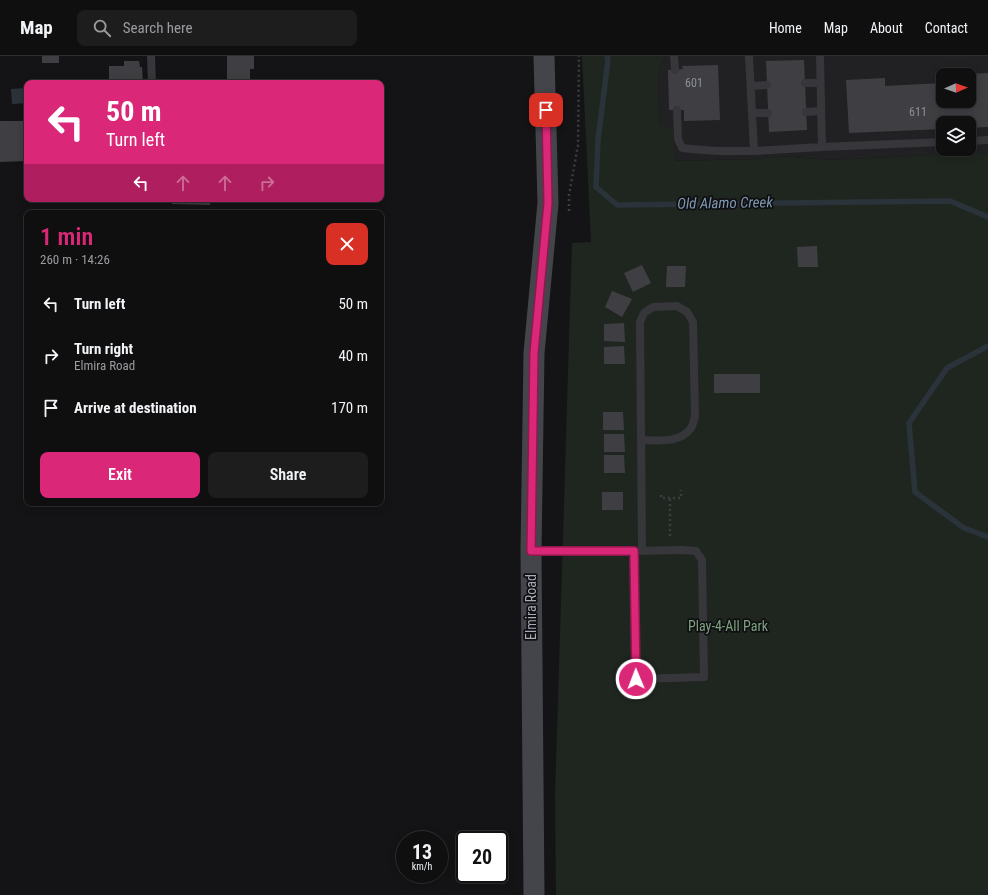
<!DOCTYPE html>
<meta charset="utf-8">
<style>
:root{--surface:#0f0f10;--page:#1d1d1e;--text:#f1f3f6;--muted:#9b9c9f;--line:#2f2f30;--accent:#db2777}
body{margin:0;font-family:"Roboto Condensed",sans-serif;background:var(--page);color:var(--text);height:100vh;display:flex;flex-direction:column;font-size:15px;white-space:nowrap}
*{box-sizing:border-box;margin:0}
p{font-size:13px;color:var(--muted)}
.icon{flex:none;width:22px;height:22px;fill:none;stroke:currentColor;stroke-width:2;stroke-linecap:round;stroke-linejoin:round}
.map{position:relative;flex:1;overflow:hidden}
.panel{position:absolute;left:24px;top:154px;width:360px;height:296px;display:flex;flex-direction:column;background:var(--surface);border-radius:8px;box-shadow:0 2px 10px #0003,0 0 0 1px var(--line)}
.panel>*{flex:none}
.hud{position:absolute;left:24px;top:24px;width:360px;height:122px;border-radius:8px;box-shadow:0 2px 10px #0003,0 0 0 1px var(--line);background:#db2777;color:#fff;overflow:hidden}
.needle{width:26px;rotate:88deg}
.tools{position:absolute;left:936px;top:12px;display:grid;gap:8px}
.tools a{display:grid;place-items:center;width:40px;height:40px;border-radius:8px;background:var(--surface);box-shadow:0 2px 10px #0003,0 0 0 1px var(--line);font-size:20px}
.speed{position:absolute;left:396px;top:775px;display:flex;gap:8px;font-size:20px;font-weight:700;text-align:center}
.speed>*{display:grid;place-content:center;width:52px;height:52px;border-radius:50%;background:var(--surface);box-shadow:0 2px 10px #0003,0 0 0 1px var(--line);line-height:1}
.speed small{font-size:10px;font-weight:400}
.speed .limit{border:2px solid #111;border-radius:6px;background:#fff;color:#111}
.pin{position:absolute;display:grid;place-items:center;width:34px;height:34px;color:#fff;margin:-17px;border-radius:8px;box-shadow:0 2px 6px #0006}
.me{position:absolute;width:44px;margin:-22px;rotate:359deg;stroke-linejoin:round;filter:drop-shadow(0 0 3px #0008)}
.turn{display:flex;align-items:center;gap:14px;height:84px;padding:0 16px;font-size:18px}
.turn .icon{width:52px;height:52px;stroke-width:2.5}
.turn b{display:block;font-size:28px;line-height:34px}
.lanes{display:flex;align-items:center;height:38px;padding:0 16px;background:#0003;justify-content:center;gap:20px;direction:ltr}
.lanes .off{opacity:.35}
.round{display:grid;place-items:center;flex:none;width:42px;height:42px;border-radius:8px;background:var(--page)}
.summary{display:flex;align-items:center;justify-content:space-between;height:68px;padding:0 16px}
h1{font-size:24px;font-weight:600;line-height:30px;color:var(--accent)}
.primary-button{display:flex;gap:8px;margin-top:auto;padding:8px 16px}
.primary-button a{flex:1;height:46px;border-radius:8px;background:var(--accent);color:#fff;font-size:16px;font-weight:600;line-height:46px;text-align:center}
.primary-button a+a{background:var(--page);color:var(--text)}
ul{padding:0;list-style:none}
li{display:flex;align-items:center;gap:12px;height:52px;padding:0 16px}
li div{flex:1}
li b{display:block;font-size:15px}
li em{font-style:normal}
header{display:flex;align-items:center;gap:24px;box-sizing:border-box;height:56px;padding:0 20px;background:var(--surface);border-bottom:1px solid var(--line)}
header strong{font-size:19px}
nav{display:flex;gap:22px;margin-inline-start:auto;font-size:14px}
.search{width:280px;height:36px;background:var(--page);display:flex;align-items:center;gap:10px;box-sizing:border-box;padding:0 14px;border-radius:8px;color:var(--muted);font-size:15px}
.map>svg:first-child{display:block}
.built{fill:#212023;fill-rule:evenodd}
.green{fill:#1f2620}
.water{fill:#2b333a}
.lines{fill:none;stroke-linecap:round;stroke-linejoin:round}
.stream{stroke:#2b333a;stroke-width:5.5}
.building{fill:#3f3f43}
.path{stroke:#3c3d42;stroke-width:2.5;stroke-dasharray:2 3;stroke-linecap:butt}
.lane{stroke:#36363b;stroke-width:8}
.secondary{stroke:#44454b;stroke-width:21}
.route-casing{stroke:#8e194d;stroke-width:10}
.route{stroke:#db2777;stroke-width:7}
.labels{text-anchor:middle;stroke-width:3.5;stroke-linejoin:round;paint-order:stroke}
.number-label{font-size:12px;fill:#8c9099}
.street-label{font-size:14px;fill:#a6abb6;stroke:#0f0f11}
.park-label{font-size:14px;fill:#7ea180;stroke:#0f0f11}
.water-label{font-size:15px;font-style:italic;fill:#7e98b1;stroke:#0f0f11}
</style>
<header>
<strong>Map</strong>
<div class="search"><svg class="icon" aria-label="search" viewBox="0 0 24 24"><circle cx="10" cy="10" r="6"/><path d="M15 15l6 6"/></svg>Search here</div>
<nav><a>Home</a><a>Map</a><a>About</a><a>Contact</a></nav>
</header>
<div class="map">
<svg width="988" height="839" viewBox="0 0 988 839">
<rect width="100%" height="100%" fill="#141416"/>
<!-- built -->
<path class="built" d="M665 0H988V98L978 97 830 104 779 100 759 103 674 105 673 71H660L658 30 659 15ZM943 19H969V45H943ZM943 67H969V93H943Z"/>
<!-- green -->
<path class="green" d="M582 0H665L659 15 658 30 660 71H673L675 105 759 103 779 100 830 104 978 97 988 98V839H556L555 742 572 187 591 186Z"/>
<!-- water -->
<path class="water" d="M27 32V47L12 48 11 33Z"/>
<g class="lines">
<!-- stream -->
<path class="stream" d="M607 0 608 4 598 84 596 131 617 149 950 145 988 161
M988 290 947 312 909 367 915 436 964 472 988 481"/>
</g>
<!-- building -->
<path class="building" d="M42 0H59V7H42Z
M227 0H254V13H250V27H227Z
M804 4 807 74 769 76 766 5Z
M124 5H139L140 11H142L143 27H109V10H124Z
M718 9 720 64 684 65V54H669L668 14 683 13 682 10Z
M988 17V71L969 72V67H943V73L849 77 846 24 885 22V30L943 27V45H969V19H964V18Z
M0 65H27V105L0 106Z
M172 143H211L210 149 172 148Z
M130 155H155V157H130Z
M817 190 818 211H798L797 191Z
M642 209 651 227 633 236 624 217Z
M667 210H686L685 231H666Z
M612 235 632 243 622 261 605 251Z
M624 267 625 286 604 285V268Z
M624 290 625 308H604V291Z
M714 318H760V337H714Z
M603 356H623L624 374H603Z
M604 378H624L625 396H604Z
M604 399H624L625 417H604Z
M602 436H623V454H602Z"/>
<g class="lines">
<!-- path -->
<path class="path" d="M569 155V139L578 89 579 0
M661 439V442H681V434
M670 480V442"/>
<!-- lane -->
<path class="lane" d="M151 0 152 27
M674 0 675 14
M749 0 754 95
M805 27H820
M751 30 767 29
M677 54 678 83 682 92C728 98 775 94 822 91L820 0
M806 56 820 55
M752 57H768
M969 85 988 84
M822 91 943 86
M641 384C657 384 680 388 691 372 693 369 694 364 695 360L693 266 687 256 677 250 653 251 644 257 640 266 642 495
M532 495H634L636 623 704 621 702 504 696 495 682 494 634 495"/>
<!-- secondary -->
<path class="secondary" d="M534 839 531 495 534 297 548 147 544 0"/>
</g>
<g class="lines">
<!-- route casing -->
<g class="route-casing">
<path id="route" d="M546 54 548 147 534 297 531 495H634L636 623"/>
</g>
<!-- route -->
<use href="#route" class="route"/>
</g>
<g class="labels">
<!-- number labels -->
<g class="number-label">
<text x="694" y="31">601</text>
<text x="918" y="60">611</text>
</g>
<!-- street labels -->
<g class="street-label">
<text transform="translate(531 551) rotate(-90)" y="5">Elmira Road</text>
</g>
<!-- park labels -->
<g class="park-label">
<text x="728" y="575">Play-4-All Park</text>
</g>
<!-- water labels -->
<g class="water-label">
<text transform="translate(725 147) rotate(-1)" y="5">Old Alamo Creek</text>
</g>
</g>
</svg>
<div class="tools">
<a><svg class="needle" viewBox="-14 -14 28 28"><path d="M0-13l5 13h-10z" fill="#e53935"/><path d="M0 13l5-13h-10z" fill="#9b9c9f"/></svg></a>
<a><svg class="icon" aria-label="layers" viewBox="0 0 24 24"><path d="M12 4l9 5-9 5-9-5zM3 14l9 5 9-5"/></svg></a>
</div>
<div class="speed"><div>13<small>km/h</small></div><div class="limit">20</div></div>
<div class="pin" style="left:546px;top:54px;background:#d93025"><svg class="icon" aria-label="arrive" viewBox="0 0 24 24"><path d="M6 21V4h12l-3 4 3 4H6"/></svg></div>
<svg class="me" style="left:636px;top:623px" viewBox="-20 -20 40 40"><circle r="17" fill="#db2777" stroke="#fff" stroke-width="3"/><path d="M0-11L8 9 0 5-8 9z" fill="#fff"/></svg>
<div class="hud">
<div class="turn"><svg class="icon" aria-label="left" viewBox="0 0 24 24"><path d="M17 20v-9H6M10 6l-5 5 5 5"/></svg><div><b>50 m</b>Turn left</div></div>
<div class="lanes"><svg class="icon" aria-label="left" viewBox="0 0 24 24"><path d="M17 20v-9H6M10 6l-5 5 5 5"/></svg><svg class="icon off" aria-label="ahead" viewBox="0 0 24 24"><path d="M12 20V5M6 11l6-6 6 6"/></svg><svg class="icon off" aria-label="ahead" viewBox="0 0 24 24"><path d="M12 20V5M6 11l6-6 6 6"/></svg><svg class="icon off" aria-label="right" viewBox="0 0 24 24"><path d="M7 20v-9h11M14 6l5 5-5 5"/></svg></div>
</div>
<section class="panel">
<div class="summary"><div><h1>1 min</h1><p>260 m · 14:26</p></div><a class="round" style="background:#d93025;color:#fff"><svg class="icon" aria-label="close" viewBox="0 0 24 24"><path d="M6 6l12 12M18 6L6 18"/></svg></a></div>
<ul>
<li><svg class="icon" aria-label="left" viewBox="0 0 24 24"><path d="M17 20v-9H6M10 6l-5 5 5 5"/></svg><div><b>Turn left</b></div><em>50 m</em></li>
<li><svg class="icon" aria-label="right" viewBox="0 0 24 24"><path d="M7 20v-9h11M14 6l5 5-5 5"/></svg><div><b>Turn right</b><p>Elmira Road</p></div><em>40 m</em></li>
<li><svg class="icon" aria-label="arrive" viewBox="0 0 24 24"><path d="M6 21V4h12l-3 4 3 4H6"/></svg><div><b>Arrive at destination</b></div><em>170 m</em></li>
</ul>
<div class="primary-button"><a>Exit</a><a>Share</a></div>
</section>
</div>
